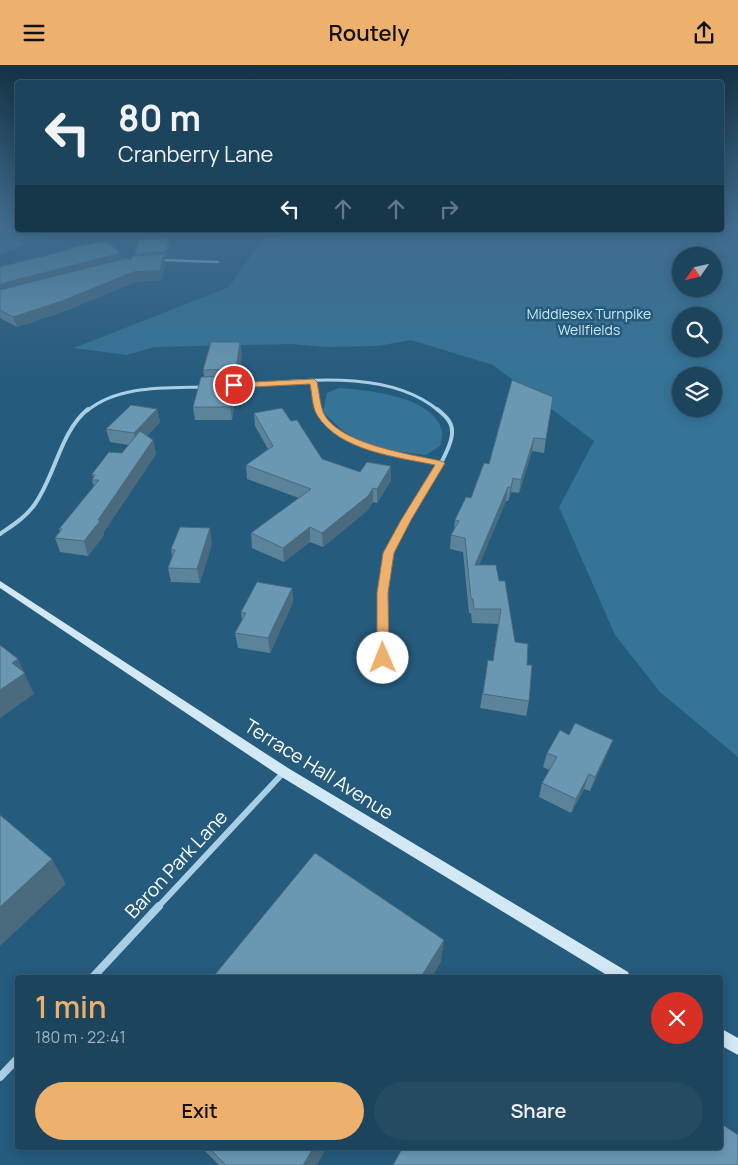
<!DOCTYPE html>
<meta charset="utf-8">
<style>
:root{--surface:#1c445d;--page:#254b63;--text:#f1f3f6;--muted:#a0b0bc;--line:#3a5c72;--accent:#eeb06d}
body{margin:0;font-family:Manrope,sans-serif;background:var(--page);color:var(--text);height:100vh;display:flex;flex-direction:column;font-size:19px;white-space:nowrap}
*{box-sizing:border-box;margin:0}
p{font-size:16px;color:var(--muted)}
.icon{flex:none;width:28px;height:28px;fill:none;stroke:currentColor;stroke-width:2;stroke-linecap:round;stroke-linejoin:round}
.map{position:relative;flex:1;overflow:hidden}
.drawer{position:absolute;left:15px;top:910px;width:708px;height:175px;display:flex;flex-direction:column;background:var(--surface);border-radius:5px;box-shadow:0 2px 12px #0003,0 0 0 1px var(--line)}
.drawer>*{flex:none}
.top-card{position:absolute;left:15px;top:15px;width:709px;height:152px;border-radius:5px;box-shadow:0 2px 12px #0003,0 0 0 1px var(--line);background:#1c445d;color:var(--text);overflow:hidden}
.needle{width:32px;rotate:236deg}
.fabs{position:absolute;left:672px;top:182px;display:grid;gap:10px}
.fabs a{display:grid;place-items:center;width:50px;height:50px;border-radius:50%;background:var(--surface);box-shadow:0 2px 12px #0003,0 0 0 1px var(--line);font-size:25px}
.pin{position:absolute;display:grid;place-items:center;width:42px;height:42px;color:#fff;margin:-21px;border:2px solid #fff;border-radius:50%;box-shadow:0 1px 5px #0007}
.me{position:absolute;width:55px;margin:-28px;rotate:359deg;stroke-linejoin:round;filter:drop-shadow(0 0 4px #0008)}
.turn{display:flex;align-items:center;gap:18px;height:105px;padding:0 20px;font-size:22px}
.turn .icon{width:65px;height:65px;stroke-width:2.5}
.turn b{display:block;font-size:35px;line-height:42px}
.lanes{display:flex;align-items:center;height:48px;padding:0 20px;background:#0003;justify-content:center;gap:25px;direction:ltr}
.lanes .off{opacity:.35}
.round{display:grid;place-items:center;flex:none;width:52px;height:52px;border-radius:26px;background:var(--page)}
.overview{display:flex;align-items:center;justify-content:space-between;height:85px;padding:0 20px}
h1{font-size:30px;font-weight:600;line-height:38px;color:var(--accent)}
.button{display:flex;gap:10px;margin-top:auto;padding:10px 20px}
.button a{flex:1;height:58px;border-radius:30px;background:var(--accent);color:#111;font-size:20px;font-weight:600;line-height:58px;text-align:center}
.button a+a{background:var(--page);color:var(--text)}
header{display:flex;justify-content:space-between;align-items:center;height:65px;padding:0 20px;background:var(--accent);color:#111;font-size:22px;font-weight:600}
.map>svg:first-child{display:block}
.green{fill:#357497;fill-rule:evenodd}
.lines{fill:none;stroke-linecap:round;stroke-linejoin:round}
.minor-far5{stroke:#a9cfe5;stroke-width:2.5}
.minor-far4{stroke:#a9cfe5;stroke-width:3}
.minor-far3{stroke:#a9cfe5;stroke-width:4}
.minor-far2{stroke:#a9cfe5;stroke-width:5}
.minor-far1{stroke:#a9cfe5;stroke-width:6}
.minor{stroke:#a9cfe5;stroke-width:8}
.secondary{fill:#d2e8f5;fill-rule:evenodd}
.wall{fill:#5b839a}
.shaded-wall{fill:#4a6a7d}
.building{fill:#6a98b3;stroke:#4a6a7d}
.route{fill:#eeb06d;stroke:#9b7247}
.labels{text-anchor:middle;stroke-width:5;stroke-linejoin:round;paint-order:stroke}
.far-park-label{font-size:14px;fill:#cce6f4;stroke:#255b7c}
.near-street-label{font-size:19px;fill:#fff;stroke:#255b7c}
</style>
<header><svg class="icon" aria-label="menu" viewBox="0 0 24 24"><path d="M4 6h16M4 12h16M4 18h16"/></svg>Routely<svg class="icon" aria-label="share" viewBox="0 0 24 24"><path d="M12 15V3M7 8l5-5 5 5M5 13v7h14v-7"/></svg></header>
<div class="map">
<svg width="738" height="1100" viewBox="0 0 738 1100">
<rect width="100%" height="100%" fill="#255b7c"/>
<!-- green -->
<path class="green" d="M0 162H17L18 165H61L0 190Z
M721 162H738V692L660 627 615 570 559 442 594 376 493 300 411 275 378 281 325 282 293 279 154 282 127 290 74 283 229 222 262 175 304 165H721ZM681 191H714V224H681ZM681 251H714V284H681ZM681 311H714V344H681Z
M339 323C368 325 432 331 442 365 443 370 441 376 440 381L426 390 392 386 361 377 342 365 323 347 327 328Z"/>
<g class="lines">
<!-- minor-far5 -->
<path class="minor-far5" d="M159 195 218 197"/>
<!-- minor-far4 -->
<path class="minor-far4" d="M314 317 318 346
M230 321C293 317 387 301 439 346
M87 346C118 320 166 323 204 322"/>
<!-- minor-far3 -->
<path class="minor-far3" d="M318 344C336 384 403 391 441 398
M0 469C13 460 26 452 35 439 56 409 60 367 88 344
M394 474C407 450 454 388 452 366 452 356 444 350 437 344"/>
<!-- minor-far2 -->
<path class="minor-far2" d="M383 593C382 553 377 510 395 473"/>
<!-- minor-far1 -->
<path class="minor-far1" d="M158 842 284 707"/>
<!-- minor -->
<path class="minor" d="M93 912 159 841
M0 1012 18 993"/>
<!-- secondary -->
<path class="secondary" d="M0 516 288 703 628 907 630 912H610L280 711 0 523Z
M720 963 738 973V990L720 980Z"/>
</g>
<!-- wall -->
<path class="wall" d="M169 179 167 192H164L165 199 162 215 135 217 65 246 17 262 0 253V202L71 184 70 183 131 195 135 191V189Z
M240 277 242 289 238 316H236L237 323 232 355H195L193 342 204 311 203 305Z
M512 315 546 374 544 388 532 386 519 428 511 427 508 436H506L479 500 499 516 515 577 527 600 529 636 526 651 480 643 488 595 493 596 498 559 472 558 471 548H469L463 487 450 484 451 470 454 465 455 455 471 433 489 399Z
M157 344 160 357 147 371 153 375 156 389 103 468 104 470 88 491 60 487 55 473 60 467 59 464 94 422 92 415 93 413 92 409 122 388 129 380 110 377 106 364Z
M254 348 291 356 322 394 360 407 391 401V415L377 438 373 437 368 445 323 482 310 477 284 497 252 483 251 468 299 433 247 414 246 400 268 384 255 361Z
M212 478 200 518 171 517 168 503 172 491 171 484Z
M292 523 293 537 270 588 238 583 235 568 242 555 241 547Z
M547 688 607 689 590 726 584 724 571 748 539 732 542 718 549 705 543 702Z
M201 1082H327L316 1100H219Z"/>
<!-- shaded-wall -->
<path class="shaded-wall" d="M169 174V179L167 192 166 187Z
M121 188 123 197 0 230V219Z
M164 189 165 199 162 215 135 217 65 246 17 262 13 252Z
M240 277 242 289 238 316 236 304Z
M235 311 237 323 232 355 230 342Z
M157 344 160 357 137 381 134 368Z
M534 373 532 386 519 428 521 415Z
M153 375 156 389 103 468 104 470 88 491 84 476Z
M391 401V415L377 438V424Z
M513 413 511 427 508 436 511 422Z
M508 422 506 436 473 514 475 500Z
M373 423V437L368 445 323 482 322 468Z
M310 462V477L284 497 283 483Z
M210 463 212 478 200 518 197 504Z
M292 523 293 537 270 588 268 573Z
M18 594 34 629 0 653V625L12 598Z
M613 675 607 689 590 726 595 712Z
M589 709 584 724 571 748 576 734Z
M52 794 66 819 0 881V842Z
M444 875 441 897 432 912H421Z
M314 1082H327L316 1100H303Z"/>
<!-- building -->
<path class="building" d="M169 174 166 187 135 189 139 175Z
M106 176 121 188 0 219V202L72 184 70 183Z
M164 189 160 205 133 207 62 236 13 252 0 245V225L127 193 131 195 132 191H135Z
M211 277H240L236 304 203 305Z
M235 311 230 342H193L201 312Z
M512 315 553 332 546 374 534 373 521 415 513 413 511 422H508L475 500H496L499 516H505L515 577 528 579 527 600H532L529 636 483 629 488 595 493 596 501 544H474L473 534H471L465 473 451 470 459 456 455 455 466 432 471 433 484 398 489 399Z
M131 340 157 344 134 368 106 364Z
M282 343 291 356 297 355 322 394 360 407 367 397 391 401 377 424 373 423 368 431 322 468 310 462 283 483 251 468 311 424 246 400 273 381 254 348Z
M140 366 153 375 98 455 100 456 84 476 55 473 62 464H59L99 415H92L95 410 92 409 109 387 122 388Z
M180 462 210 463 197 504 168 503 175 485 171 484Z
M257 517 292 523 268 573 235 568 246 548 241 547Z
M0 580 18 594 12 598 25 608 0 625Z
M575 658 613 675 595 712 589 709 576 734 542 718 557 692 547 688 560 665 569 670Z
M0 750 52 794 0 842Z
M315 788 444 875 421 912H213Z
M720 1058 738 1070V1100H393L403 1082H720Z
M208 1082H314L303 1100H226Z"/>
<!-- sky -->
<linearGradient id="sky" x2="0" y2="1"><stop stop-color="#143244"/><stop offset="0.51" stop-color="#406c8e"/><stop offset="1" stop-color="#406c8e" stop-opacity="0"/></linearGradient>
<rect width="738" height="316" fill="url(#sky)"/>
<!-- route -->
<path class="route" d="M314 314 317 317C319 326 320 338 323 347 337 379 410 389 441 396L445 398 411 455 394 488 388 528 389 593 383 598 377 593V528L383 488 401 455 435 400C397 392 339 386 317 350 312 342 312 328 310 319L234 323 230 320 234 318Z"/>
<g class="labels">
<!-- far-park labels -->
<g class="far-park-label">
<text x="589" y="254">Middlesex Turnpike<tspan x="589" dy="16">Wellfields</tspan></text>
</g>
<!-- near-street labels -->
<g class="near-street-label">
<text transform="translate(319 704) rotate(32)" y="7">Terrace Hall Avenue</text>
<text transform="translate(176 799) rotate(-47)" y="7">Baron Park Lane</text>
</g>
</g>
</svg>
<div class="fabs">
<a><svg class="needle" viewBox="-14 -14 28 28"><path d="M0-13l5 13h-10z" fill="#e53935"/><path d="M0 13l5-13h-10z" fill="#a0b0bc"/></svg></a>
<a><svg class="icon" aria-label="search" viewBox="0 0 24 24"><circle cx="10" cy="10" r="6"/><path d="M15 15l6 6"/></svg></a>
<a><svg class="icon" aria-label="layers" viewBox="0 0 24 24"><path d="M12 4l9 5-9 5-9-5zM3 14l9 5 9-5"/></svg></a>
</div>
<div class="pin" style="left:234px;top:320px;background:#d93025"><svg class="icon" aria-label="arrive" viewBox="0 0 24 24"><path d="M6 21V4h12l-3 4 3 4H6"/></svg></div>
<svg class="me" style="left:383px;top:593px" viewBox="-20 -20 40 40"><circle r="19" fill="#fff"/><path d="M0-13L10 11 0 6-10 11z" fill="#eeb06d"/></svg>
<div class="top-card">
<div class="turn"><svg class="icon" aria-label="left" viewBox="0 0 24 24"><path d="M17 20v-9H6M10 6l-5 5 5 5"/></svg><div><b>80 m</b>Cranberry Lane</div></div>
<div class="lanes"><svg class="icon" aria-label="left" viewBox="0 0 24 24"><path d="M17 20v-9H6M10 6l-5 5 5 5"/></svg><svg class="icon off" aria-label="ahead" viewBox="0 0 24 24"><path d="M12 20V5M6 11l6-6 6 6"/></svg><svg class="icon off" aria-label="ahead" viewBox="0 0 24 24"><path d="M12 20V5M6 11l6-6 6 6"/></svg><svg class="icon off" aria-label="right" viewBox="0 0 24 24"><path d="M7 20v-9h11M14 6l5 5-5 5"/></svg></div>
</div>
<section class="drawer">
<div class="overview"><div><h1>1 min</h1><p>180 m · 22:41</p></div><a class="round" style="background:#d93025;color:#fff"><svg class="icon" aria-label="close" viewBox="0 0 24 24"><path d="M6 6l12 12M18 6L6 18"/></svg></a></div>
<div class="button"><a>Exit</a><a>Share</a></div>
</section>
</div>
